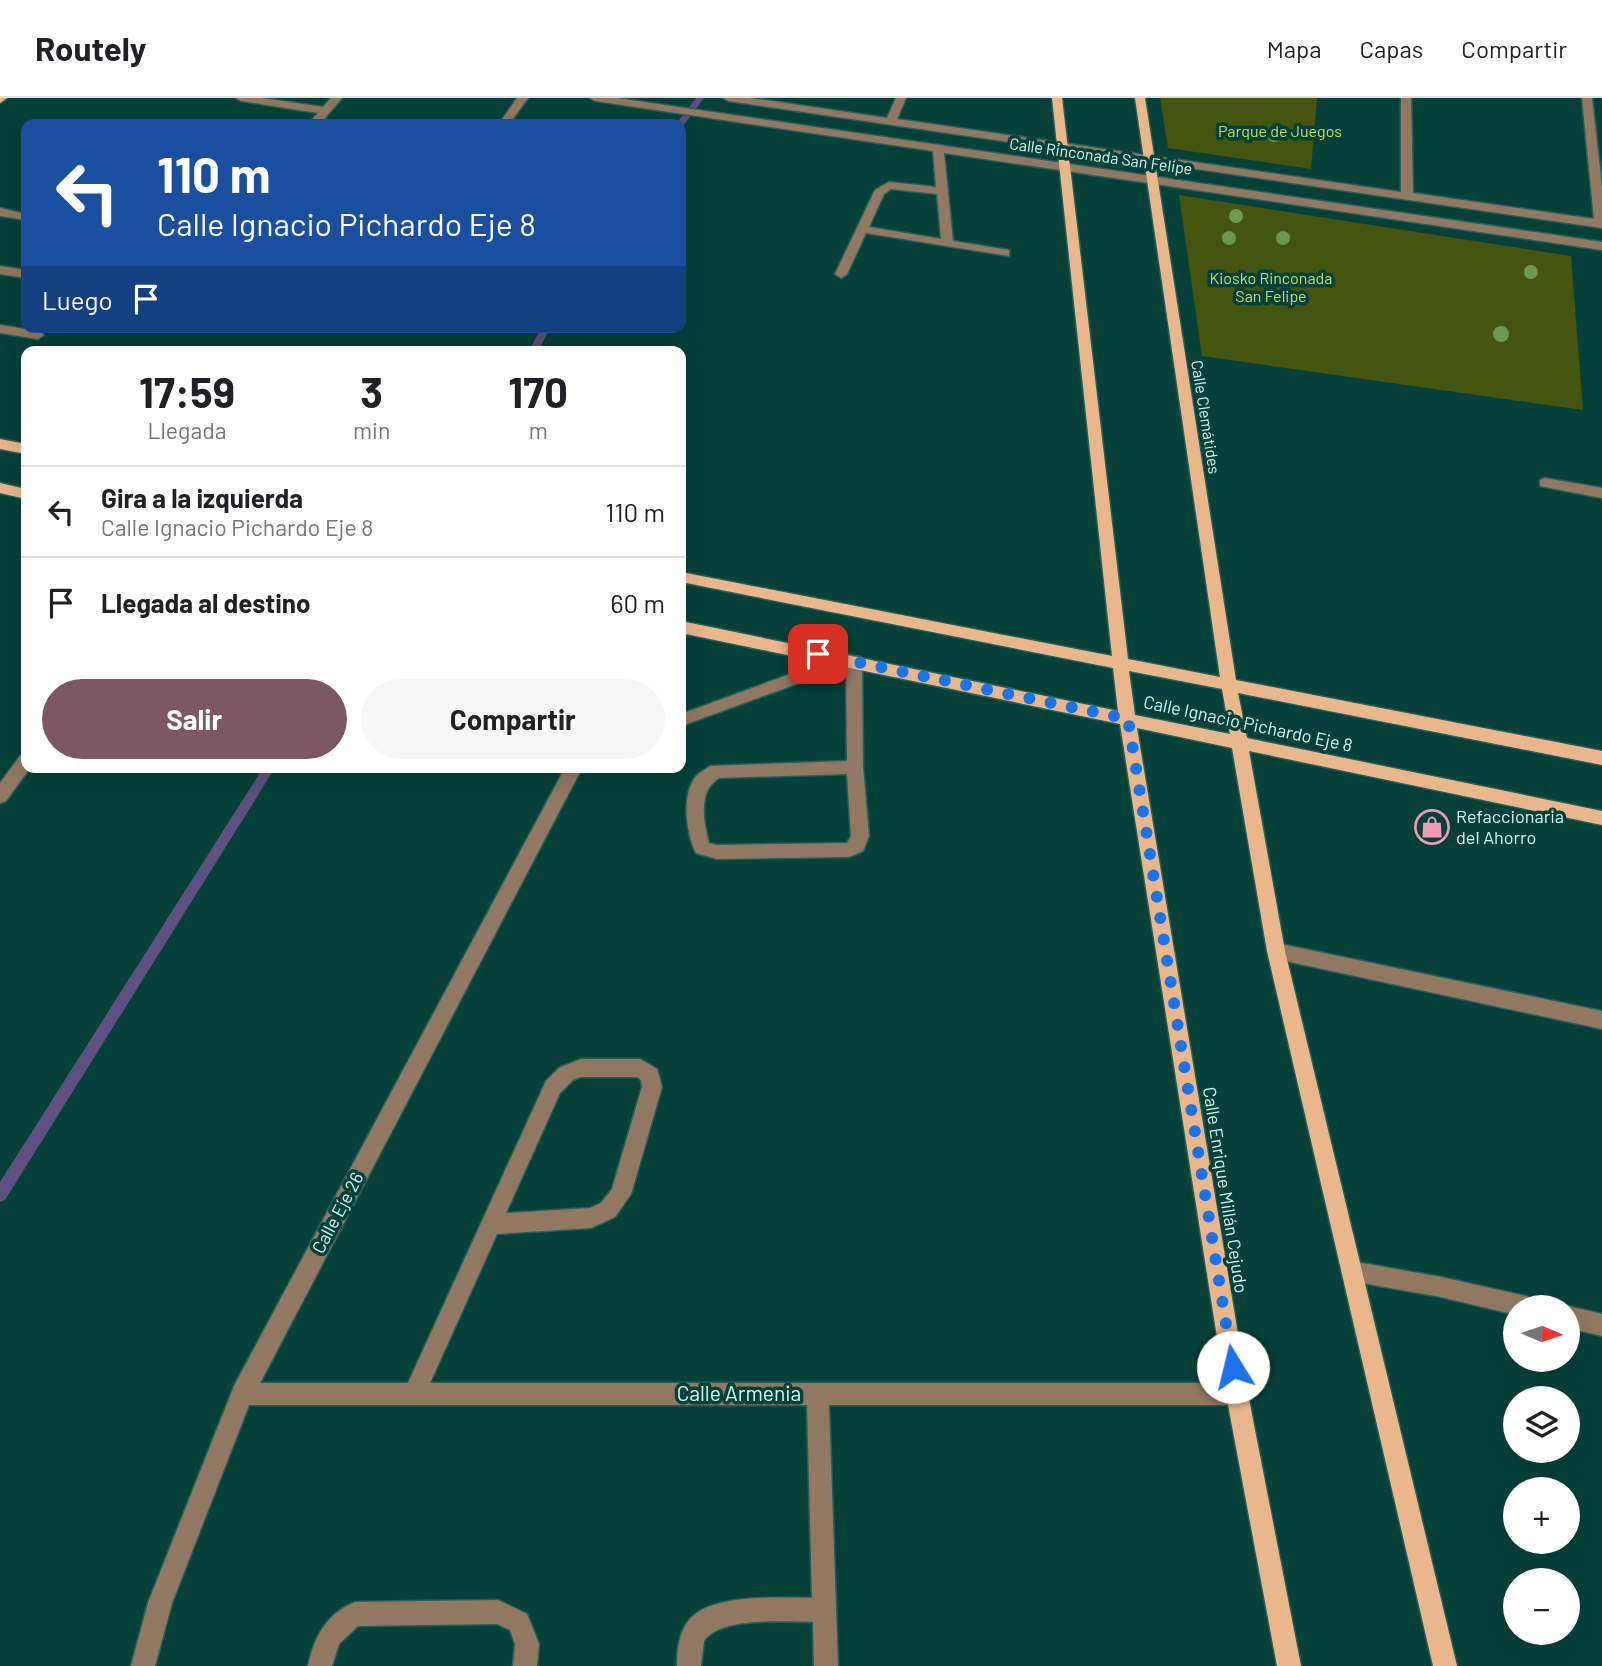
<!DOCTYPE html>
<html lang="es">
<meta charset="utf-8">
<style>
:root{--surface:#fff;--page:#f6f6f6;--text:#202124;--muted:#757577;--line:#e0e0e0;--accent:#7e5764}
body{margin:0;font-family:Barlow,sans-serif;background:var(--page);color:var(--text);height:100vh;display:flex;flex-direction:column;font-size:26px;white-space:nowrap}
*{box-sizing:border-box;margin:0}
p{font-size:23px;color:var(--muted)}
.icon{flex:none;width:38px;height:38px;fill:none;stroke:currentColor;stroke-width:2;stroke-linecap:round;stroke-linejoin:round}
.map{position:relative;flex:1;overflow:hidden}
.details{position:absolute;left:21px;top:248px;width:665px;height:427px;display:flex;flex-direction:column;background:var(--surface);border-radius:14px;box-shadow:0 7px 28px #0002}
.details>*{flex:none}
.banner{position:absolute;left:21px;top:21px;width:665px;height:214px;border-radius:14px;box-shadow:0 7px 28px #0002;background:#1a4fa0;color:#fff;overflow:hidden}
.needle{width:46px;rotate:92deg}
.controls{position:absolute;left:1503px;top:1197px;display:grid;gap:14px}
.controls a{display:grid;place-items:center;width:77px;height:77px;border-radius:50%;background:var(--surface);box-shadow:0 7px 28px #0002;font-size:35px}
.pin{position:absolute;display:grid;place-items:center;width:60px;height:60px;color:#fff;margin:-30px;border-radius:14px;box-shadow:0 4px 10px #0006}
.me{position:absolute;width:77px;margin:-38px;rotate:351deg;stroke-linejoin:round;filter:drop-shadow(0 0 5px #0008)}
.turn{display:flex;align-items:center;gap:24px;height:147px;padding:0 21px;font-size:32px}
.turn .icon{width:91px;height:91px;stroke-width:2.5}
.turn b{display:block;font-size:49px;line-height:60px}
.then{display:flex;align-items:center;height:66px;padding:0 21px;background:#0003;gap:14px;font-size:26px}
.eta{display:flex;justify-content:space-evenly;align-items:center;height:119px;text-align:center}
.eta b{font-size:42px;font-weight:700;line-height:49px}
.action{display:flex;gap:14px;margin-top:auto;padding:14px 21px}
.action a{flex:1;height:80px;border-radius:42px;background:var(--accent);color:#fff;font-size:28px;font-weight:700;line-height:80px;text-align:center}
.action a+a{background:var(--page);color:var(--text)}
ul{padding:0;list-style:none}
li{display:flex;align-items:center;gap:21px;height:91px;padding:0 21px;border-top:2px solid var(--line)}
li div{flex:1}
li b{display:block;font-size:26px}
li em{font-style:normal}
header{display:flex;align-items:center;gap:42px;box-sizing:border-box;height:98px;padding:0 35px;background:var(--surface);border-bottom:2px solid var(--line)}
header strong{font-size:33px}
nav{display:flex;gap:38px;margin-inline-start:auto;font-size:24px}
.map>svg:first-child{display:block}
.green{fill:#45540f}
.lines{fill:none;stroke-linecap:round;stroke-linejoin:round}
.stream{fill:#5e5080;fill-rule:evenodd}
.minor-casing{stroke:#255f57;stroke-width:3}
.major-casing{stroke:#255f57;stroke-width:3}
.minor{fill:#917863;fill-rule:evenodd}
.major{fill:#eab78c;fill-rule:evenodd}
.tree{fill:#6c9854}
.route{stroke:#1a73e8;stroke-width:12;stroke-dasharray:0 21.6}
.labels{text-anchor:middle;stroke-width:7;stroke-linejoin:round;paint-order:stroke}
.far-park-label{font-size:16px;fill:#c0df6a;stroke:#054139}
.far-street-label{font-size:16px;fill:#cffcf3;stroke:#054139}
.street-label{font-size:18px;fill:#cffcf3;stroke:#054139}
.poi-label{font-size:18px;fill:#cffcf3;stroke:#054139;text-anchor:start}
.near-street-label{font-size:21px;fill:#cffcf3;stroke:#054139}
</style>
<header>
<strong>Routely</strong>
<nav><a>Mapa</a><a>Capas</a><a>Compartir</a></nav>
</header>
<div class="map">
<svg width="1602" height="1568" viewBox="0 0 1602 1568">
<rect width="100%" height="100%" fill="#054139"/>
<!-- green -->
<path class="green" d="M1160 0H1317L1311 71 1168 50Z
M1179 97 1571 158 1583 312 1202 258Z"/>
<g class="lines">
<!-- stream -->
<path class="stream" d="M696 0H704L683 28 676 26Z
M542 229H551L537 254H528Z
M263 670H275L5 1102 0 1104V1084Z"/>
<!-- minor casing -->
<g class="minor-casing">
<path id="minor" d="M236 0H262L323 9 331 0H342L320 26H308L318 15 241 3Z
M517 0H528L509 26H499Z
M590 0H617L1602 144V152L944 55 953 143 1009 152V158L866 135 847 176 841 180 835 176 875 92 889 84 936 89 933 53 595 3ZM891 91 937 96 941 141 869 129 884 96Z
M723 0H751L887 20 896 0H906L897 21 1401 94V0H1411L1413 95 1594 121 1582 0H1592L1602 89V130L728 3Z
M0 110 26 116V122L0 118Z
M0 168 26 172V180L0 176Z
M0 227 38 233 44 237 38 241 0 235Z
M1545 380 1602 390V400L1540 388V382Z
M845 556 860 559 862 563 863 669 869 738 863 753 849 759 717 761 696 755C686 735 681 697 696 678 700 674 706 671 710 668L847 663 846 568 681 628V616ZM847 676 851 738 847 745 717 747 709 745C703 722 698 693 719 680Z
M26 656V670H30L6 703 0 705V685L20 658Z
M565 670H582L260 1285H408L546 983 559 970 581 961H640L657 971 662 989 631 1096 615 1119 591 1130 497 1136 430 1285H1237L1245 1288 1248 1296 1245 1304 1237 1307H829L838 1568H814L813 1524C785 1524 721 1518 704 1543L701 1568H677C677 1552 679 1533 690 1521 713 1495 780 1500 812 1500L807 1307H249L172 1505 155 1568H131L148 1505 234 1288ZM581 979H637L641 982 642 989 612 1091 601 1105 590 1110 506 1115 560 995 573 982Z
M1276 845 1602 913V931L1276 861 1270 859 1267 853 1270 847Z
M1351 1163 1441 1179 1526 1198 1533 1202 1537 1209H1516V1217L1441 1199 1351 1183 1344 1180 1341 1173 1344 1166Z
M1568 1208 1602 1216V1238L1568 1230Z
M498 1502 527 1516 539 1546 537 1568H513L515 1546 510 1532 497 1526 358 1528 339 1546 332 1568H308C314 1539 326 1516 355 1504Z"/>
</g>
<!-- major casing -->
<g class="major-casing">
<path id="major" d="M0 0H7L0 5Z
M1052 0H1062L1128 561 1220 579 1135 0H1145L1236 582 1602 653V667L1238 595 1247 640 1602 713V727L1249 653 1285 853 1457 1568H1433L1267 853 1232 650 1137 630 1248 1296 1301 1568H1277L1226 1296 1120 626 681 535V523L1118 613 1113 570 681 484V474L1112 558ZM1129 573 1222 591 1230 636 1135 617Z
M0 341 26 346V356L0 351Z
M0 385 26 391V401L0 395Z"/>
</g>
<!-- minor -->
<use href="#minor" class="minor"/>
<!-- major -->
<use href="#major" class="major"/>
</g>
<!-- trees -->
<g class="tree">
<circle cx="1274" cy="37" r="7"/>
<circle cx="1236" cy="118" r="7"/>
<circle cx="1229" cy="140" r="7"/>
<circle cx="1283" cy="140" r="7"/>
<circle cx="1531" cy="174" r="7"/>
<circle cx="1501" cy="236" r="8"/>
</g>
<g class="lines">
<!-- route -->
<path class="route" d="M818 556 1128 621 1233 1269"/>
</g>
<!-- icons -->
<defs>
<g id="shop-ring" transform="scale(1.75)"><circle r="9.5" fill="#054139" stroke="#f19ab2" stroke-width="1.5"/><path d="M-5-2.5h2.3a2.7 3.5 0 0 1 5.4 0H5L5.5 6h-11ZM-1.5-2.5h3a1.5 2.3 0 0 0-3 0Z" fill="#f19ab2"/></g>
</defs>
<g fill-rule="evenodd">
<use href="#shop-ring" x="1432" y="729"/>
</g>
<g class="labels">
<!-- far-park labels -->
<g class="far-park-label">
<text x="1280" y="39">Parque de Juegos</text>
<text x="1271" y="186">Kiosko Rinconada<tspan x="1271" dy="18">San Felipe</tspan></text>
</g>
<!-- far-street labels -->
<g class="far-street-label">
<text transform="translate(1101 58) rotate(8)" y="6">Calle Rinconada San Felipe</text>
<text transform="translate(1206 319) rotate(81)" y="6">Calle Clemátides</text>
</g>
<!-- street labels -->
<g class="street-label">
<text transform="translate(1248 626) rotate(12)" y="6">Calle Ignacio Pichardo Eje 8</text>
<text transform="translate(1225 1092) rotate(81)" y="6">Calle Enrique Millán Cejudo</text>
<text transform="translate(338 1115) rotate(-62)" y="6">Calle Eje 26</text>
</g>
<!-- poi labels -->
<g class="poi-label">
<text x="1456" y="725">Refaccionaria<tspan x="1456" dy="21">del Ahorro</tspan></text>
</g>
<!-- near-street labels -->
<g class="near-street-label">
<text x="739" y="1303">Calle Armenia</text>
</g>
</g>
</svg>
<div class="controls">
<a><svg class="needle" viewBox="-14 -14 28 28"><path d="M0-13l5 13h-10z" fill="#e53935"/><path d="M0 13l5-13h-10z" fill="#757577"/></svg></a>
<a><svg class="icon" aria-label="layers" viewBox="0 0 24 24"><path d="M12 4l9 5-9 5-9-5zM3 14l9 5 9-5"/></svg></a>
<a>+</a>
<a>−</a>
</div>
<div class="pin" style="left:818px;top:556px;background:#d93025"><svg class="icon" aria-label="arrive" viewBox="0 0 24 24"><path d="M6 21V4h12l-3 4 3 4H6"/></svg></div>
<svg class="me" style="left:1233px;top:1269px" viewBox="-20 -20 40 40"><circle r="19" fill="#fff"/><path d="M0-13L10 11 0 6-10 11z" fill="#1a73e8"/></svg>
<div class="banner">
<div class="turn"><svg class="icon" aria-label="left" viewBox="0 0 24 24"><path d="M17 20v-9H6M10 6l-5 5 5 5"/></svg><div><b>110 m</b>Calle Ignacio Pichardo Eje 8</div></div>
<div class="then">Luego<svg class="icon" aria-label="arrive" viewBox="0 0 24 24"><path d="M6 21V4h12l-3 4 3 4H6"/></svg></div>
</div>
<section class="details">
<div class="eta">
<div><b>17:59</b><p>Llegada</p></div>
<div><b>3</b><p>min</p></div>
<div><b>170</b><p>m</p></div>
</div>
<ul>
<li><svg class="icon" aria-label="left" viewBox="0 0 24 24"><path d="M17 20v-9H6M10 6l-5 5 5 5"/></svg><div><b>Gira a la izquierda</b><p>Calle Ignacio Pichardo Eje 8</p></div><em>110 m</em></li>
<li><svg class="icon" aria-label="arrive" viewBox="0 0 24 24"><path d="M6 21V4h12l-3 4 3 4H6"/></svg><div><b>Llegada al destino</b></div><em>60 m</em></li>
</ul>
<div class="action"><a>Salir</a><a>Compartir</a></div>
</section>
</div>
